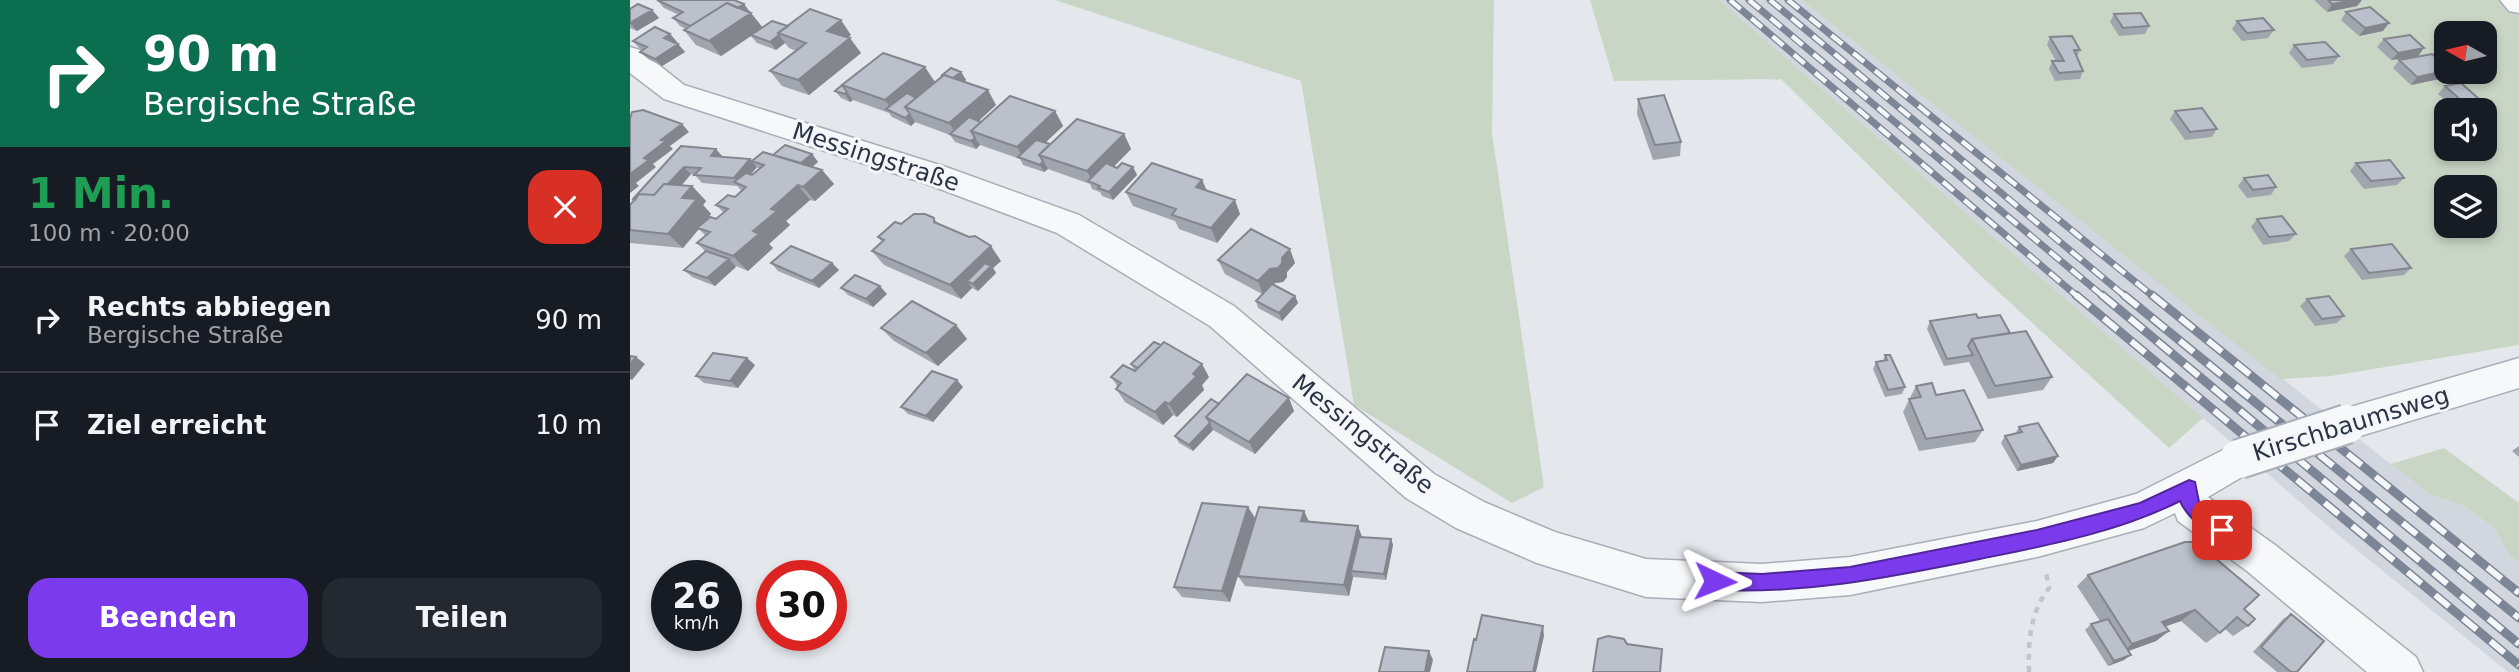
<!DOCTYPE html>
<html lang="de">
<meta charset="utf-8">
<style>
:root{--surface:#171b24;--page:#242831;--text:#f1f3f6;--muted:#9ea1a6;--line:#363941;--accent:#7c3aed}
body{margin:0;font-family:"DejaVu Sans",sans-serif;background:var(--page);color:var(--text);height:100vh;display:flex;flex-direction:column;font-size:26px;white-space:nowrap}
*{box-sizing:border-box;margin:0}
p{font-size:23px;color:var(--muted)}
.icon{flex:none;width:38px;height:38px;fill:none;stroke:currentColor;stroke-width:2;stroke-linecap:round;stroke-linejoin:round}
.map{position:relative;flex:1;overflow:hidden}
.details{display:flex;flex-direction:column;background:var(--surface);width:630px}
.details>*{flex:none}
.top-card{background:#0b6e4f;color:#fff;overflow:hidden}
.needle{width:46px;rotate:278deg}
.buttons{position:absolute;left:1804px;top:21px;display:grid;gap:14px}
.buttons a{display:grid;place-items:center;width:63px;height:63px;border-radius:14px;background:var(--surface);box-shadow:0 4px 10px #0003;font-size:35px}
.speed{position:absolute;left:21px;top:560px;display:flex;gap:14px;font-size:35px;font-weight:700;text-align:center}
.speed>*{display:grid;place-content:center;width:91px;height:91px;border-radius:50%;background:var(--surface);box-shadow:0 4px 10px #0003;line-height:1}
.speed small{font-size:18px;font-weight:400}
.speed .limit{border:10px solid #d22;background:#fff;color:#111}
.pin{position:absolute;display:grid;place-items:center;width:60px;height:60px;color:#fff;margin:-30px;border-radius:14px;box-shadow:0 4px 10px #0006}
.me{position:absolute;width:77px;margin:-38px;rotate:92deg;stroke-linejoin:round;filter:drop-shadow(0 0 5px #0008)}
.turn{display:flex;align-items:center;gap:24px;height:147px;padding:0 28px;font-size:32px}
.turn .icon{width:91px;height:91px;stroke-width:2.5}
.turn b{display:block;font-size:49px;line-height:60px}
.round{display:grid;place-items:center;flex:none;width:74px;height:74px;border-radius:21px;background:var(--page)}
.summary{display:flex;align-items:center;justify-content:space-between;height:119px;padding:0 28px}
h1{font-size:42px;font-weight:800;line-height:52px;color:#1e9e55}
.button{display:flex;gap:14px;margin-top:auto;padding:14px 28px}
.button a{flex:1;height:80px;border-radius:21px;background:var(--accent);color:#fff;font-size:28px;font-weight:800;line-height:80px;text-align:center}
.button a+a{background:var(--page);color:var(--text)}
ul{padding:0;list-style:none}
li{display:flex;align-items:center;gap:21px;height:105px;padding:0 28px;border-top:2px solid var(--line)}
li div{flex:1}
li b{display:block;font-size:26px}
li em{font-style:normal}
main{display:flex;flex:1;min-height:0}
.map>svg:first-child{display:block}
.built{fill:#d2d6de}
.green{fill:#c9d6c5;fill-rule:evenodd}
.lines{fill:none;stroke-linecap:round;stroke-linejoin:round}
.minor-casing{stroke:#a9aeb7;stroke-width:3}
.path{stroke:#c2c5cb;stroke-width:4.5;stroke-dasharray:6 6;stroke-linecap:butt}
.minor{fill:#f7f8fa;fill-rule:evenodd}
.rail-far1-casing{stroke:#7d8696;stroke-width:7}
.rail-casing{stroke:#7d8696;stroke-width:9}
.rail-far1{stroke:#f4f6f9;stroke-width:4.5;stroke-dasharray:14;stroke-linecap:butt}
.rail{stroke:#f4f6f9;stroke-width:6;stroke-dasharray:18;stroke-linecap:butt}
.minor-bridge-casing{stroke:#a9aeb7;stroke-width:42;stroke-linecap:butt}
.minor-bridge{stroke:#f7f8fa;stroke-width:38}
.wall{fill:#a1a5ae;fill-rule:evenodd}
.shaded-wall{fill:#83868d}
.building{fill:#bbc0ca;stroke:#83868d;stroke-width:2}
.route{fill:#7c3aed;stroke:#51269a;stroke-width:2}
.labels{text-anchor:middle;stroke-width:6;stroke-linejoin:round;paint-order:stroke}
.street-label{font-size:24px;fill:#2b3445;stroke:#f4f6f9}
</style>
<main>
<section class="details">
<div class="top-card">
<div class="turn"><svg class="icon" aria-label="right" viewBox="0 0 24 24"><path d="M7 20v-9h11M14 6l5 5-5 5"/></svg><div><b>90 m</b>Bergische Straße</div></div>
</div>
<div class="summary"><div><h1>1 Min.</h1><p>100 m · 20:00</p></div><a class="round" style="background:#d93025;color:#fff"><svg class="icon" aria-label="close" viewBox="0 0 24 24"><path d="M6 6l12 12M18 6L6 18"/></svg></a></div>
<ul>
<li><svg class="icon" aria-label="right" viewBox="0 0 24 24"><path d="M7 20v-9h11M14 6l5 5-5 5"/></svg><div><b>Rechts abbiegen</b><p>Bergische Straße</p></div><em>90 m</em></li>
<li><svg class="icon" aria-label="arrive" viewBox="0 0 24 24"><path d="M6 21V4h12l-3 4 3 4H6"/></svg><div><b>Ziel erreicht</b></div><em>10 m</em></li>
</ul>
<div class="button"><a>Beenden</a><a>Teilen</a></div>
</section>
<div class="map">
<svg width="1889" height="672" viewBox="0 0 1889 672">
<rect width="100%" height="100%" fill="#e4e7ec"/>
<!-- built -->
<path class="built" d="M1089 0H1172L1800 495 1834 506 1863 527 1881 557 1889 562V672H1878L1706 533Z"/>
<!-- green -->
<path class="green" d="M425 0H864L862 133 914 487 882 503 724 405 671 81Z
M960 0H1089L1573 418 1539 448 1351 276 1151 79 984 81Z
M1172 0H1889V345L1701 376 1650 379ZM1816 33H1855V72H1816ZM1816 110H1855V149H1816ZM1816 187H1855V226H1816Z
M1814 448 1889 503V562L1881 557 1863 527 1834 506 1800 495 1761 464Z"/>
<g class="lines">
<!-- minor casing -->
<g class="minor-casing">
<path id="minor" d="M1870 0H1889V13L1879 11Z
M0 47 10 50 54 85 316 167 449 215 604 306 804 474 854 502 925 532 1016 559 1132 564 1220 557 1407 521 1506 494 1609 442 1622 447 1628 459 1622 471 1578 497 1645 545 1786 657 1793 672H1737L1617 571 1548 521 1545 513 1514 528 1407 557 1220 595 1132 602 1016 597 907 563 826 528 776 498 580 326 427 233 294 183 34 99 0 73Z
M1889 358V388L1717 440 1704 435 1698 424 1704 413 1717 408Z"/>
</g>
<!-- path -->
<path class="path" d="M1399 672C1398 641 1400 613 1419 588L1416 573"/>
<!-- minor -->
<use href="#minor" class="minor"/>
<!-- rail-far1 casing -->
<g class="rail-far1-casing">
<path id="rail-far1" d="M1100 0 1448 297
M1119 0 1474 297
M1140 0 1496 297
M1158 0 1524 297"/>
</g>
<!-- rail casing -->
<g class="rail-casing">
<path id="rail" d="M1446 295 1889 665
M1472 295 1889 644
M1494 295 1889 618
M1522 295 1889 593"/>
</g>
<!-- rail-far1 -->
<use href="#rail-far1" class="rail-far1"/>
<!-- rail -->
<use href="#rail" class="rail"/>
<!-- minor-bridge casing -->
<g class="minor-bridge-casing">
<path id="minor-bridge" d="M1609 459 1717 424"/>
</g>
<!-- minor-bridge -->
<use href="#minor-bridge" class="minor-bridge"/>
</g>
<!-- wall -->
<path class="wall" d="M27 0 120 12 132 27 158 26 221 35 218 37 231 53 179 95 152 86 140 71 166 51 159 48 155 43 146 50 127 43 121 36 91 56 66 45 54 30 56 29 50 26 43 18 49 15 34 8Z
M1684 0H1732L1727 6 1697 12Z
M0 9 22 10 29 18 7 31 0 28Z
M1716 12 1753 31 1729 36 1711 20Z
M1484 14 1519 26 1515 34 1489 36 1480 22Z
M1607 21 1644 30 1638 38 1612 41 1602 29Z
M40 34 47 42 45 43 48 44 55 52 32 66 18 59 10 52 13 50 10 49 3 41Z
M1420 37 1450 50 1447 57 1453 71 1450 79 1425 81 1419 69 1422 61H1426L1417 45Z
M1754 39 1794 48 1788 56 1761 60 1747 47Z
M1664 45 1709 56 1703 64 1672 68 1659 53Z
M253 53 305 82 331 72 336 80 333 82 366 105 349 121 351 122 425 111 433 126 415 143 420 144 494 134 501 149 484 166 487 168 503 167 507 175 483 200 472 196 470 192 462 189 460 184 418 169 414 172 393 165 390 159 350 145 346 149 325 142 320 135 285 122 281 126 262 117 259 113 223 100 220 102 211 98 205 91Z
M1769 60 1814 78 1781 85 1763 68Z
M1815 86 1849 99 1842 107 1826 110 1808 94Z
M1008 99 1051 142 1050 156 1023 160 1007 114Z
M1545 111 1587 129 1582 137 1555 140 1540 119Z
M51 146 93 157 120 159 127 167 121 174 122 175 129 169 122 161 143 155 182 154 188 162 182 167 192 170 204 184 185 201 180 200 156 221 160 225 139 244 143 248 118 271 106 266 85 286 62 277 54 270 75 251 67 243 76 236 69 229 53 248 0 243V205ZM61 174 65 175 72 183 107 186 112 191 105 197 86 205 94 213 86 219 74 222 81 214 73 205 76 201 62 186 52 185Z
M1726 163 1774 178 1767 185 1734 189 1720 171Z
M1614 178 1646 187 1641 195 1617 198 1608 186Z
M572 180 577 190 610 214 587 243 549 229 545 221 503 206 496 192Z
M304 218 308 224 371 261 363 268 366 273 348 291 342 288 331 299 254 265 242 251 252 242 248 237 271 224Z
M1627 219 1666 234 1659 241 1633 245 1621 227Z
M1721 249 1781 268 1774 275 1732 280 1714 256Z
M588 260 665 263 657 272V277L653 282 645 283 644 285 665 296 668 303 652 321 628 308 626 301 632 294 595 274Z
M141 263H202L209 270 189 288 148 271Z
M211 288 257 294 243 307 218 295Z
M1677 299 1714 316 1707 323 1685 326 1670 306Z
M1348 318 1380 333 1422 377 1413 390 1358 399 1339 362 1314 366 1297 329 1300 321Z
M326 325 337 339 308 366 264 341 251 328Z
M1255 355 1275 387 1272 394 1255 397 1243 369 1246 362 1253 361Z
M501 364 579 377 572 385 574 390 547 417 543 415 533 425 495 402 486 389 488 387 481 377 505 371Z
M125 365 108 388 74 383 66 376Z
M1286 386 1306 395 1353 430 1345 442 1289 451 1273 412Z
M333 387 303 422 278 414 271 407Z
M589 404 664 411 625 454 583 430 563 451 549 443 545 436Z
M1389 427 1428 456 1423 463 1387 471 1371 443 1375 436 1385 434Z
M1889 446V457L1882 451Z
M618 507 625 518 600 602 552 597 544 587Z
M674 511 679 521 728 526 732 537 761 539 763 545 756 580 723 577 719 596 615 586 608 576Z
M1458 575 1614 609 1618 626 1603 636 1595 629 1576 643 1551 621 1535 626 1539 631 1526 641 1498 651 1494 660 1478 666 1455 630 1461 624 1470 621 1447 586Z
M1661 614 1667 672H1647L1623 652 1653 619Z"/>
<!-- shaded-wall -->
<path class="shaded-wall" d="M1724 0H1732L1727 6 1697 12 1702 4Z
M114 4 120 12 77 38 70 31Z
M22 10 29 18 7 31 0 23Z
M121 13 133 28 91 56 79 41Z
M211 20 221 35 208 46 197 31Z
M1759 23 1753 31 1729 36 1735 28Z
M40 34 47 42 40 46 34 38Z
M149 35 155 43 146 50 140 42Z
M220 38 231 53 179 95 168 80Z
M48 44 55 52 32 66 25 59Z
M1794 48 1788 56 1761 60 1768 53Z
M295 67 305 82 266 114 263 112 255 100Z
M1816 71 1819 72 1814 78 1781 85 1787 77Z
M331 72 336 80 327 87 322 80Z
M358 90 366 105 329 138 319 123Z
M217 92 223 100 220 102 215 94Z
M1849 99 1842 107 1826 110 1833 102Z
M425 111 433 126 397 160 394 159 387 147Z
M280 114 285 122 281 126 275 118Z
M52 124 59 132 40 146 43 149 23 164 26 167 6 183 9 186 0 193V174L31 140Z
M494 134 501 149 467 184 463 183 457 171Z
M345 138 350 145 346 149 341 141Z
M86 149 93 157 81 156Z
M182 154 188 162 174 174 167 167Z
M120 159 127 167 111 186 104 178Z
M413 161 418 169 414 172 410 165Z
M54 167 61 174 31 209 23 201Z
M503 167 507 175 483 200 479 192Z
M192 170 204 184 185 201 173 187Z
M572 180 578 195 566 187Z
M168 185 180 200 156 221 160 225 139 244 143 248 118 271 103 256 141 209Z
M62 186 76 201 73 205 81 214 53 248 38 234 52 198Z
M605 200 610 214 587 243 581 228Z
M361 246 371 261 363 268 366 273 348 291 343 284 337 281 342 288 331 299 320 285Z
M660 249 665 263 657 272V277L653 282 645 283 633 295 628 281Z
M99 259 106 267 85 286 77 278Z
M202 263 209 270 189 288 182 281Z
M250 286 257 294 243 307 236 299Z
M665 296 668 303 652 321 649 313Z
M326 325 337 339 308 366 296 353Z
M6 357 15 364 2 380 0 379V364Z
M117 358 125 365 108 388 100 381Z
M572 364 579 377 572 385 574 390 547 417 539 404Z
M327 380 333 387 303 422 296 416Z
M659 398 664 411 625 454 619 442Z
M535 402 543 415 533 425 525 412Z
M580 423 583 430 563 451 559 445Z
M1428 456 1423 463 1387 471 1391 465Z
M618 507 625 518 600 602 592 591Z
M674 511 679 523 671 521Z
M728 526 732 537 721 571 723 577 719 596 714 585Z
M761 539 763 545 756 580 754 574Z
M1565 610 1551 621 1520 632 1532 622Z
M913 626 914 636 906 672H903Z
M1539 631 1526 641 1490 654 1502 644Z
M799 651 803 660 800 672H795Z
M1501 655 1494 660 1478 666 1484 661Z"/>
<!-- building -->
<path class="building" d="M27 0H104L114 4 108 8 97 3 60 26 43 18 53 12Z
M1698 0H1724L1702 4Z
M97 3 121 13 79 41 54 30Z
M8 4 22 10 0 23V9Z
M1740 7 1759 23 1735 28 1716 12Z
M180 9 211 20 197 31 220 38 168 80 140 71 176 43 148 33Z
M1511 13 1519 26 1493 28 1484 14Z
M1633 18 1644 30 1617 33 1607 21Z
M142 21 158 26 148 33 149 35 140 42 121 35Z
M25 27 40 34 34 38 48 44 25 59 10 52 17 47 3 41Z
M1780 35 1794 48 1768 53 1754 39Z
M1442 36 1450 50H1444L1453 71 1429 73 1422 61H1434L1420 37Z
M1695 42 1709 56 1677 60 1664 45Z
M253 53 295 67 255 100 212 85Z
M1802 54 1816 66V71L1787 77 1769 60Z
M321 68 331 72 323 78 314 75 311 76Z
M314 75 358 90 319 123 275 107Z
M1831 83 1849 99 1833 102 1815 86Z
M212 85 217 92 215 94 205 91Z
M277 93 286 98 275 107 280 114 275 118 256 109Z
M1034 95 1051 142 1025 145 1008 99Z
M380 96 425 111 387 147 341 131Z
M1572 108 1587 129 1560 132 1545 111Z
M13 110 52 124 31 140 36 141 14 158 19 160 0 174V119L2 112Z
M339 117 351 122 341 131 345 138 341 141 320 134Z
M447 119 494 134 457 171 409 155Z
M406 140 420 144 409 155 413 161 410 165 388 157Z
M155 145 182 154 171 163 143 155Z
M51 146 86 149 81 156 120 159 104 178 64 175 71 168 54 167 38 184H34L24 195 9 194 5 200 3 199Z
M133 152 192 170 173 187 168 185 141 209 147 211 123 231 129 234 103 256 67 243 80 232 67 228 80 217 86 219 98 209 86 205 98 195 105 197 116 187 104 182 116 173 122 175 134 165 122 161Z
M1760 160 1774 178 1741 181 1726 163Z
M476 163 487 168 492 163 503 167 479 192 468 188 470 186 458 181Z
M522 163 572 180 566 187 605 200 581 228 542 215 546 209 496 192Z
M1638 175 1646 187 1623 190 1614 178Z
M34 184 62 186 52 198 67 199 38 234 0 230V205L9 194 24 195Z
M284 214H295L304 218V222L339 237 345 236 361 246 320 285 242 251 254 240 248 237 265 222 271 224Z
M1652 216 1666 234 1639 237 1627 219Z
M621 229 660 249 652 258V263L648 268 640 269 628 281 588 260Z
M1762 244 1781 268 1739 273 1721 249Z
M161 246 202 263 182 281 141 263Z
M76 251 99 259 77 278 54 270Z
M355 263 361 266 343 284 337 281Z
M225 275 250 286 236 299 211 288Z
M642 284 665 296 649 313 626 301Z
M1699 296 1714 316 1692 319 1677 299Z
M282 301 326 325 296 353 251 328Z
M1346 314 1348 318 1370 315 1380 333 1342 339 1338 346 1343 355 1317 359 1300 321Z
M1396 331 1422 377 1365 386 1342 339Z
M524 342 531 345 508 368 501 364Z
M534 342 572 364 563 374 567 376 539 404 535 402 525 412 486 389 491 383 481 377 493 365 505 371Z
M83 353 117 358 100 381 66 376Z
M1255 355H1260L1275 387 1258 390 1246 362 1257 360Z
M0 356 6 357 0 364Z
M302 371 327 380 296 416 271 407Z
M617 374 659 398 619 442 576 417Z
M1302 383 1306 395 1334 390 1353 430 1296 439 1279 399 1291 397 1286 386Z
M581 399 589 404 576 417 580 423 559 445 545 436Z
M1408 423 1428 456 1391 465 1375 436 1392 432 1389 427Z
M572 503 618 507 592 591 544 587Z
M629 507 674 511 671 521 728 526 714 585 608 576Z
M729 537 761 539 754 574 721 571Z
M1555 542H1566L1629 595 1614 609 1625 619 1618 626 1607 617 1590 633 1565 610 1532 622 1539 631 1502 644 1458 575Z
M1661 614 1694 641 1667 672H1661L1631 647Z
M852 615 913 626 903 672H837L844 639 846 640Z
M1478 619 1501 655 1484 661 1461 624Z
M978 636 994 639 997 644 1032 649 1030 672H963L968 639Z
M755 647 799 651 795 672H749Z"/>
<!-- route -->
<path class="route" d="M1559 480 1565 482 1569 502 1598 524 1601 530 1598 536 1592 539C1575 532 1557 517 1550 501 1489 532 1418 545 1350 559 1259 577 1180 594 1085 590L1079 587 1076 581 1079 575 1085 572 1132 574 1220 567 1407 530 1510 503Z"/>
<g class="labels">
<!-- street labels -->
<g class="street-label">
<text transform="translate(246 157) rotate(18)" y="8">Messingstraße</text>
<text transform="translate(1721 424) rotate(-17)" y="8">Kirschbaumsweg</text>
<text transform="translate(733 434) rotate(39)" y="8">Messingstraße</text>
</g>
</g>
</svg>
<div class="buttons">
<a><svg class="needle" viewBox="-14 -14 28 28"><path d="M0-13l5 13h-10z" fill="#e53935"/><path d="M0 13l5-13h-10z" fill="#9ea1a6"/></svg></a>
<a><svg class="icon" aria-label="sound" viewBox="0 0 24 24"><path d="M4 9h4l5-4v14l-5-4H4zM17 9q2 3 0 6"/></svg></a>
<a><svg class="icon" aria-label="layers" viewBox="0 0 24 24"><path d="M12 4l9 5-9 5-9-5zM3 14l9 5 9-5"/></svg></a>
</div>
<div class="speed"><div>26<small>km/h</small></div><div class="limit">30</div></div>
<div class="pin" style="left:1592px;top:530px;background:#d93025"><svg class="icon" aria-label="arrive" viewBox="0 0 24 24"><path d="M6 21V4h12l-3 4 3 4H6"/></svg></div>
<svg class="me" style="left:1085px;top:581px" viewBox="-20 -20 40 40"><path d="M0-17L14 15 0 8-14 15z" fill="#7c3aed" stroke="#fff" stroke-width="4"/></svg>
</div>
</main>
